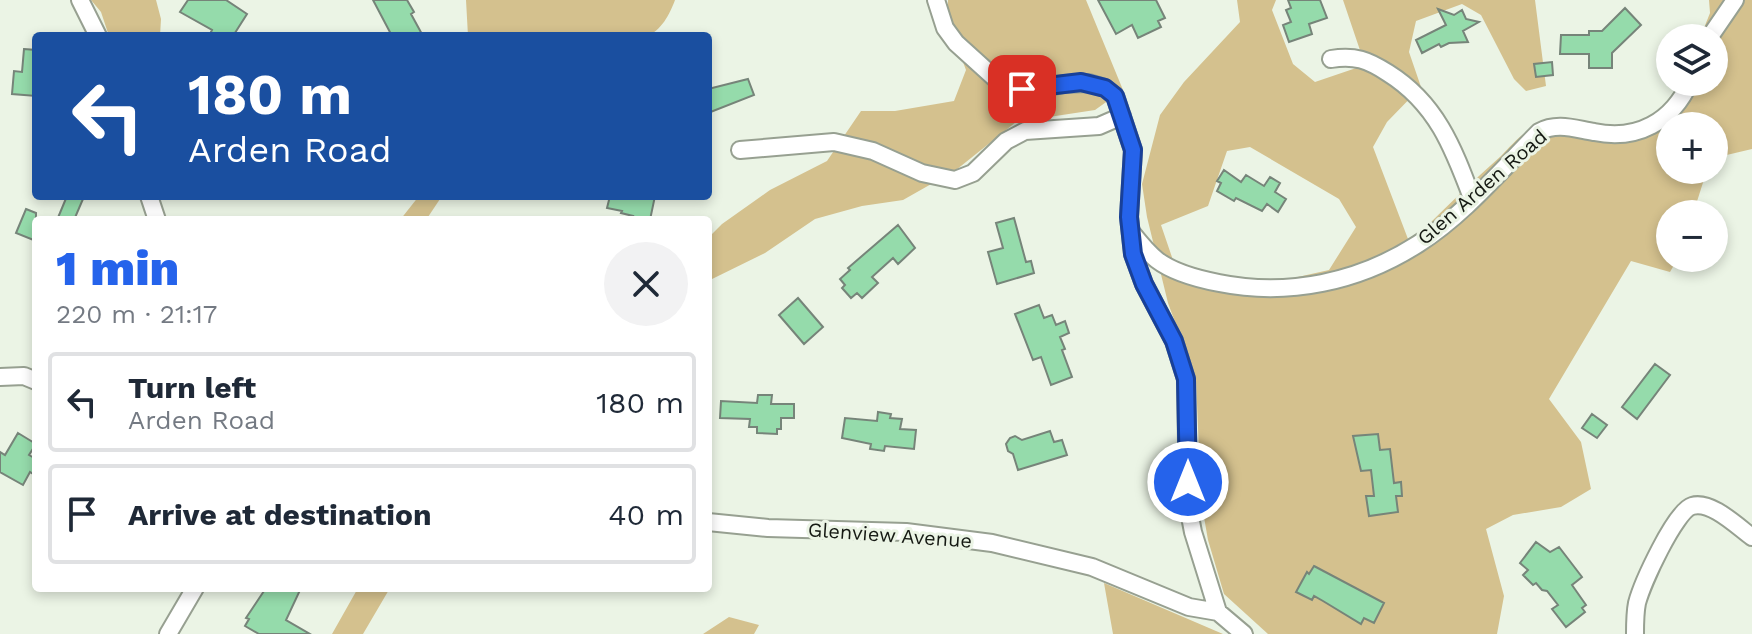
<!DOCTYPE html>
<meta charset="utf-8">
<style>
:root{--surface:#fff;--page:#f2f2f3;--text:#1f2937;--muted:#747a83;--line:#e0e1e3;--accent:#2563eb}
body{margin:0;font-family:"Work Sans",sans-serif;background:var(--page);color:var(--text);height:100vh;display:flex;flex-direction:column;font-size:30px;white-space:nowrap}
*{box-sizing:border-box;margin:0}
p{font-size:26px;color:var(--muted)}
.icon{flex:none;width:44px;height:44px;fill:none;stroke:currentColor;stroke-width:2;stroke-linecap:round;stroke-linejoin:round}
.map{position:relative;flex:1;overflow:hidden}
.side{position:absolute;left:32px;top:216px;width:680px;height:376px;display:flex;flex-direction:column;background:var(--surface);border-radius:8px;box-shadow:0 4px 12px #0003}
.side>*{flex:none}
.hud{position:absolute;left:32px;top:32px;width:680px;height:168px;border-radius:8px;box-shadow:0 4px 12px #0003;background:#1a4fa0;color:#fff;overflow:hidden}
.tools{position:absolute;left:1656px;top:24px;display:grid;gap:16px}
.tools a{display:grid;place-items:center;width:72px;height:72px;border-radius:50%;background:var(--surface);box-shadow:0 4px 12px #0003;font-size:40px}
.pin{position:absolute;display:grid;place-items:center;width:68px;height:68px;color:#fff;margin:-34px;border-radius:16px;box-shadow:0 4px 12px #0006}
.me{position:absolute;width:88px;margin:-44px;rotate:0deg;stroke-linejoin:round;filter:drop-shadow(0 0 6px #0008)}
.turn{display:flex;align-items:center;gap:28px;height:168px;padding:0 24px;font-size:36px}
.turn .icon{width:104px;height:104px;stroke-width:2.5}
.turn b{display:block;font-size:56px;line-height:68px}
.round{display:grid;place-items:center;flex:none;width:84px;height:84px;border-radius:42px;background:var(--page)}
.head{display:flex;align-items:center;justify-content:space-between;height:136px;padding:0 24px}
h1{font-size:48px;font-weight:800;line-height:60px;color:var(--accent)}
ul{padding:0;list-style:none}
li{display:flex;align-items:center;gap:24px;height:100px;margin:0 16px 12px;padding:0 8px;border:4px solid var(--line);border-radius:8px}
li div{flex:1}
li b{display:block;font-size:30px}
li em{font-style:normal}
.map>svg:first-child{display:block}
.green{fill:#d4c18e;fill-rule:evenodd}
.building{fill:#95dbab;stroke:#768479;stroke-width:2}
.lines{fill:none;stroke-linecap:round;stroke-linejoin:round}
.minor-casing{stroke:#97a091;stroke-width:20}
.minor{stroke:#fff;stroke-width:16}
.route-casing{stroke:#184099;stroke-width:20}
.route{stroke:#2563eb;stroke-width:14}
.labels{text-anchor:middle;stroke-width:6;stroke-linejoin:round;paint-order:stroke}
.street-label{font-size:20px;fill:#151913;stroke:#ebf4e5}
</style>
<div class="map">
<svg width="1752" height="634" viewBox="0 0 1752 634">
<rect width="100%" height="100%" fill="#ebf4e5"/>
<!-- green -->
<path class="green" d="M91 0H156L161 19 160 36H109L101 12Z
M466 0H675C670 14 661 31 647 36H468Z
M948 0H1086L1123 90 1095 110 1016 122 956 170 903 200 862 206 815 219 765 253 708 281V238L722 224 770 190 827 161 861 111H895L954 101 966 70 947 19Z
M1237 0H1276L1272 10 1293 64 1315 82 1365 65 1343 0H1535L1546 86 1526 91 1514 79 1481 15 1462 4 1416 21 1409 52 1421 87 1387 122 1373 147 1408 239 1425 228C1450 203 1475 179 1501 156 1509 148 1518 137 1528 131 1584 97 1646 166 1683 82H1714V38H1700L1710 13 1709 0H1752V149L1714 158V126H1670V170H1707L1693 214H1670V258H1678L1670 272 1631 261 1549 399 1581 442 1591 489 1561 507 1513 515 1486 529 1504 596 1497 634H1268L1224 594 1208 540 1201 500 1196 379 1168 303 1147 217 1142 184 1160 115 1184 82 1240 22ZM1250 147 1339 199 1356 227 1329 270 1280 281 1239 282 1175 266 1161 225 1208 206 1227 151Z
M419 196H442L426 220H400Z
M1104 583 1223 634H1113Z
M358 588H390L363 634H332Z
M729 617 759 625 754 634H703Z"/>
<!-- building -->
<path class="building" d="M188 0H226L247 14 233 36H217L211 32 212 30 180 12Z
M373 0H407L414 12 411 14 423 36H392Z
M1098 0H1156L1165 18 1158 21 1161 27 1138 38 1132 25 1116 34Z
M1288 0H1320L1327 18 1309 24 1312 34 1289 42 1283 25 1291 22 1286 10 1291 8Z
M1625 8 1641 25 1612 53V68H1589V54H1560L1561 35H1589V31H1602Z
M1438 9 1454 15 1462 10 1466 19 1479 22 1463 31 1468 42 1449 43 1441 47 1439 44 1422 53 1416 40 1446 25Z
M24 49 36 50V96L12 94 14 71 22 72Z
M1552 62 1553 75 1536 77 1534 64Z
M748 79 754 95 708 113V89Z
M1224 170 1241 182 1246 175 1264 186 1270 177 1280 183 1275 192 1286 199 1278 212 1267 204 1262 211 1236 198 1234 201 1217 191 1221 183 1217 181Z
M67 196 83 199 74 220H57Z
M610 196H655L650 220 632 218 633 216 621 213 622 211 607 208Z
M26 209 36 213V241L16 233Z
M1014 218 1026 262 1031 261 1034 273 997 284 988 252 1003 248 996 223Z
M898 225 915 248 898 264 893 258 872 277 878 283 862 298 857 293 851 298 842 288 845 285 840 279 850 270 848 268Z
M798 298 823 327 804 344 779 315Z
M1039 305 1044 318 1052 315 1056 325 1065 321 1069 333 1060 337 1065 349 1062 350 1072 377 1051 385 1041 357 1033 360 1015 314Z
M1655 364 1670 375 1637 419 1622 407Z
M758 395H772L771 404H794V418H781V429H777V434L757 433V427H749L750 419 720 418 721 401 757 403Z
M878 412 891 414 890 418 902 419 900 429 916 430 914 449 885 446 884 451 870 449 871 444 842 438 845 418 877 421Z
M1592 414 1607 425 1597 438 1582 428Z
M1050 431 1054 442 1062 440 1067 455 1018 470 1013 454 1008 451 1006 444 1010 438 1015 436 1022 440Z
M18 433 36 444 29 455 36 459V476L30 472 23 485 0 472V452L5 455Z
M1378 434 1380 450 1390 449 1394 483 1401 482 1402 496H1396L1398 512 1369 516 1366 496H1374L1371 470 1361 471 1353 436Z
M1536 542 1550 552 1559 547 1582 577 1572 585 1586 605 1582 608 1585 612 1566 627 1552 609 1558 605 1547 591 1542 590 1536 583 1533 585 1523 575 1528 570 1520 563Z
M1314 566 1384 603 1374 623 1364 618 1361 624 1323 601 1314 596 1312 600 1296 592 1307 572 1309 574Z
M266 588H301L286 620 310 634H259L245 626 249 619 246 618Z"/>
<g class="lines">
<!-- minor casing -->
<g class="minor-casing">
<path id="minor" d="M80 0 98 36
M936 0 945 28 956 43 998 81 1014 87 1031 90 1064 84 1089 83 1105 88 1115 96 1133 150 1129 217 1133 254 1144 284 1174 341 1186 379 1188 506 1193 532 1218 612
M1709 38 1735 0
M1331 59C1355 55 1368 60 1388 73 1436 103 1453 147 1472 198
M740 150 834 142 873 151 922 173 955 180 973 173 1006 141 1025 131 1099 126 1122 116
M149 196 157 220
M1132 233C1140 243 1147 252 1157 260 1174 273 1198 279 1219 283 1288 297 1359 282 1418 244 1464 215 1501 170 1539 132 1557 122 1575 129 1594 132 1637 141 1672 122 1690 82
M0 377 24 376 36 381
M708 522 768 528 906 532 992 543 1092 567 1189 607 1218 612 1244 634
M168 634 195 588
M1635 634C1635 624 1635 613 1637 603 1642 584 1675 511 1692 506 1711 500 1738 527 1752 537"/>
</g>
<!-- minor -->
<use href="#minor" class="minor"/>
</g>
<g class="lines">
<!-- route casing -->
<g class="route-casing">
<path id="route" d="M1022 89 1081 82 1105 88 1115 96 1133 150 1129 217 1133 254 1144 284 1174 341 1186 379 1188 482"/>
</g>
<!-- route -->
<use href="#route" class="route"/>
</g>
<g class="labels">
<!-- street labels -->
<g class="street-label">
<text transform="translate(1482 187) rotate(-41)" y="7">Glen Arden Road</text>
<text transform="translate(890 535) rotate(4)" y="7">Glenview Avenue</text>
</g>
</g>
</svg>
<div class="tools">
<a><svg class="icon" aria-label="layers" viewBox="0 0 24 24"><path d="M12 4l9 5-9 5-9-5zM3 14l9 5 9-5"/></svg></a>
<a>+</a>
<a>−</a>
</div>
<div class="pin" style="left:1022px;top:89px;background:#d93025"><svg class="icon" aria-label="arrive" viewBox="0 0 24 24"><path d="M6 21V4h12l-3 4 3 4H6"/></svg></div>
<svg class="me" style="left:1188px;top:482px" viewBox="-20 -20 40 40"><circle r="17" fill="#2563eb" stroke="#fff" stroke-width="3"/><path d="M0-11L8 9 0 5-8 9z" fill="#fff"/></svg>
<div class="hud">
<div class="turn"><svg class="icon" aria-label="left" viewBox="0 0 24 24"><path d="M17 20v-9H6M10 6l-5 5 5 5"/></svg><div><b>180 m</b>Arden Road</div></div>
</div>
<section class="side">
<div class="head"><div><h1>1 min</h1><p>220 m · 21:17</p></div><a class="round"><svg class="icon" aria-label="close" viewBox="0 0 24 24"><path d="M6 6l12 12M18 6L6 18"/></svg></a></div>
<ul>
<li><svg class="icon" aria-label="left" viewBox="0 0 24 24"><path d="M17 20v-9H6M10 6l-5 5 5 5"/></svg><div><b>Turn left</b><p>Arden Road</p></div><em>180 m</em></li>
<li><svg class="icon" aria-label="arrive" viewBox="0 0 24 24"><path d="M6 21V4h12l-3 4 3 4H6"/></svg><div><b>Arrive at destination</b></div><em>40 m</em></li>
</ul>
</section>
</div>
